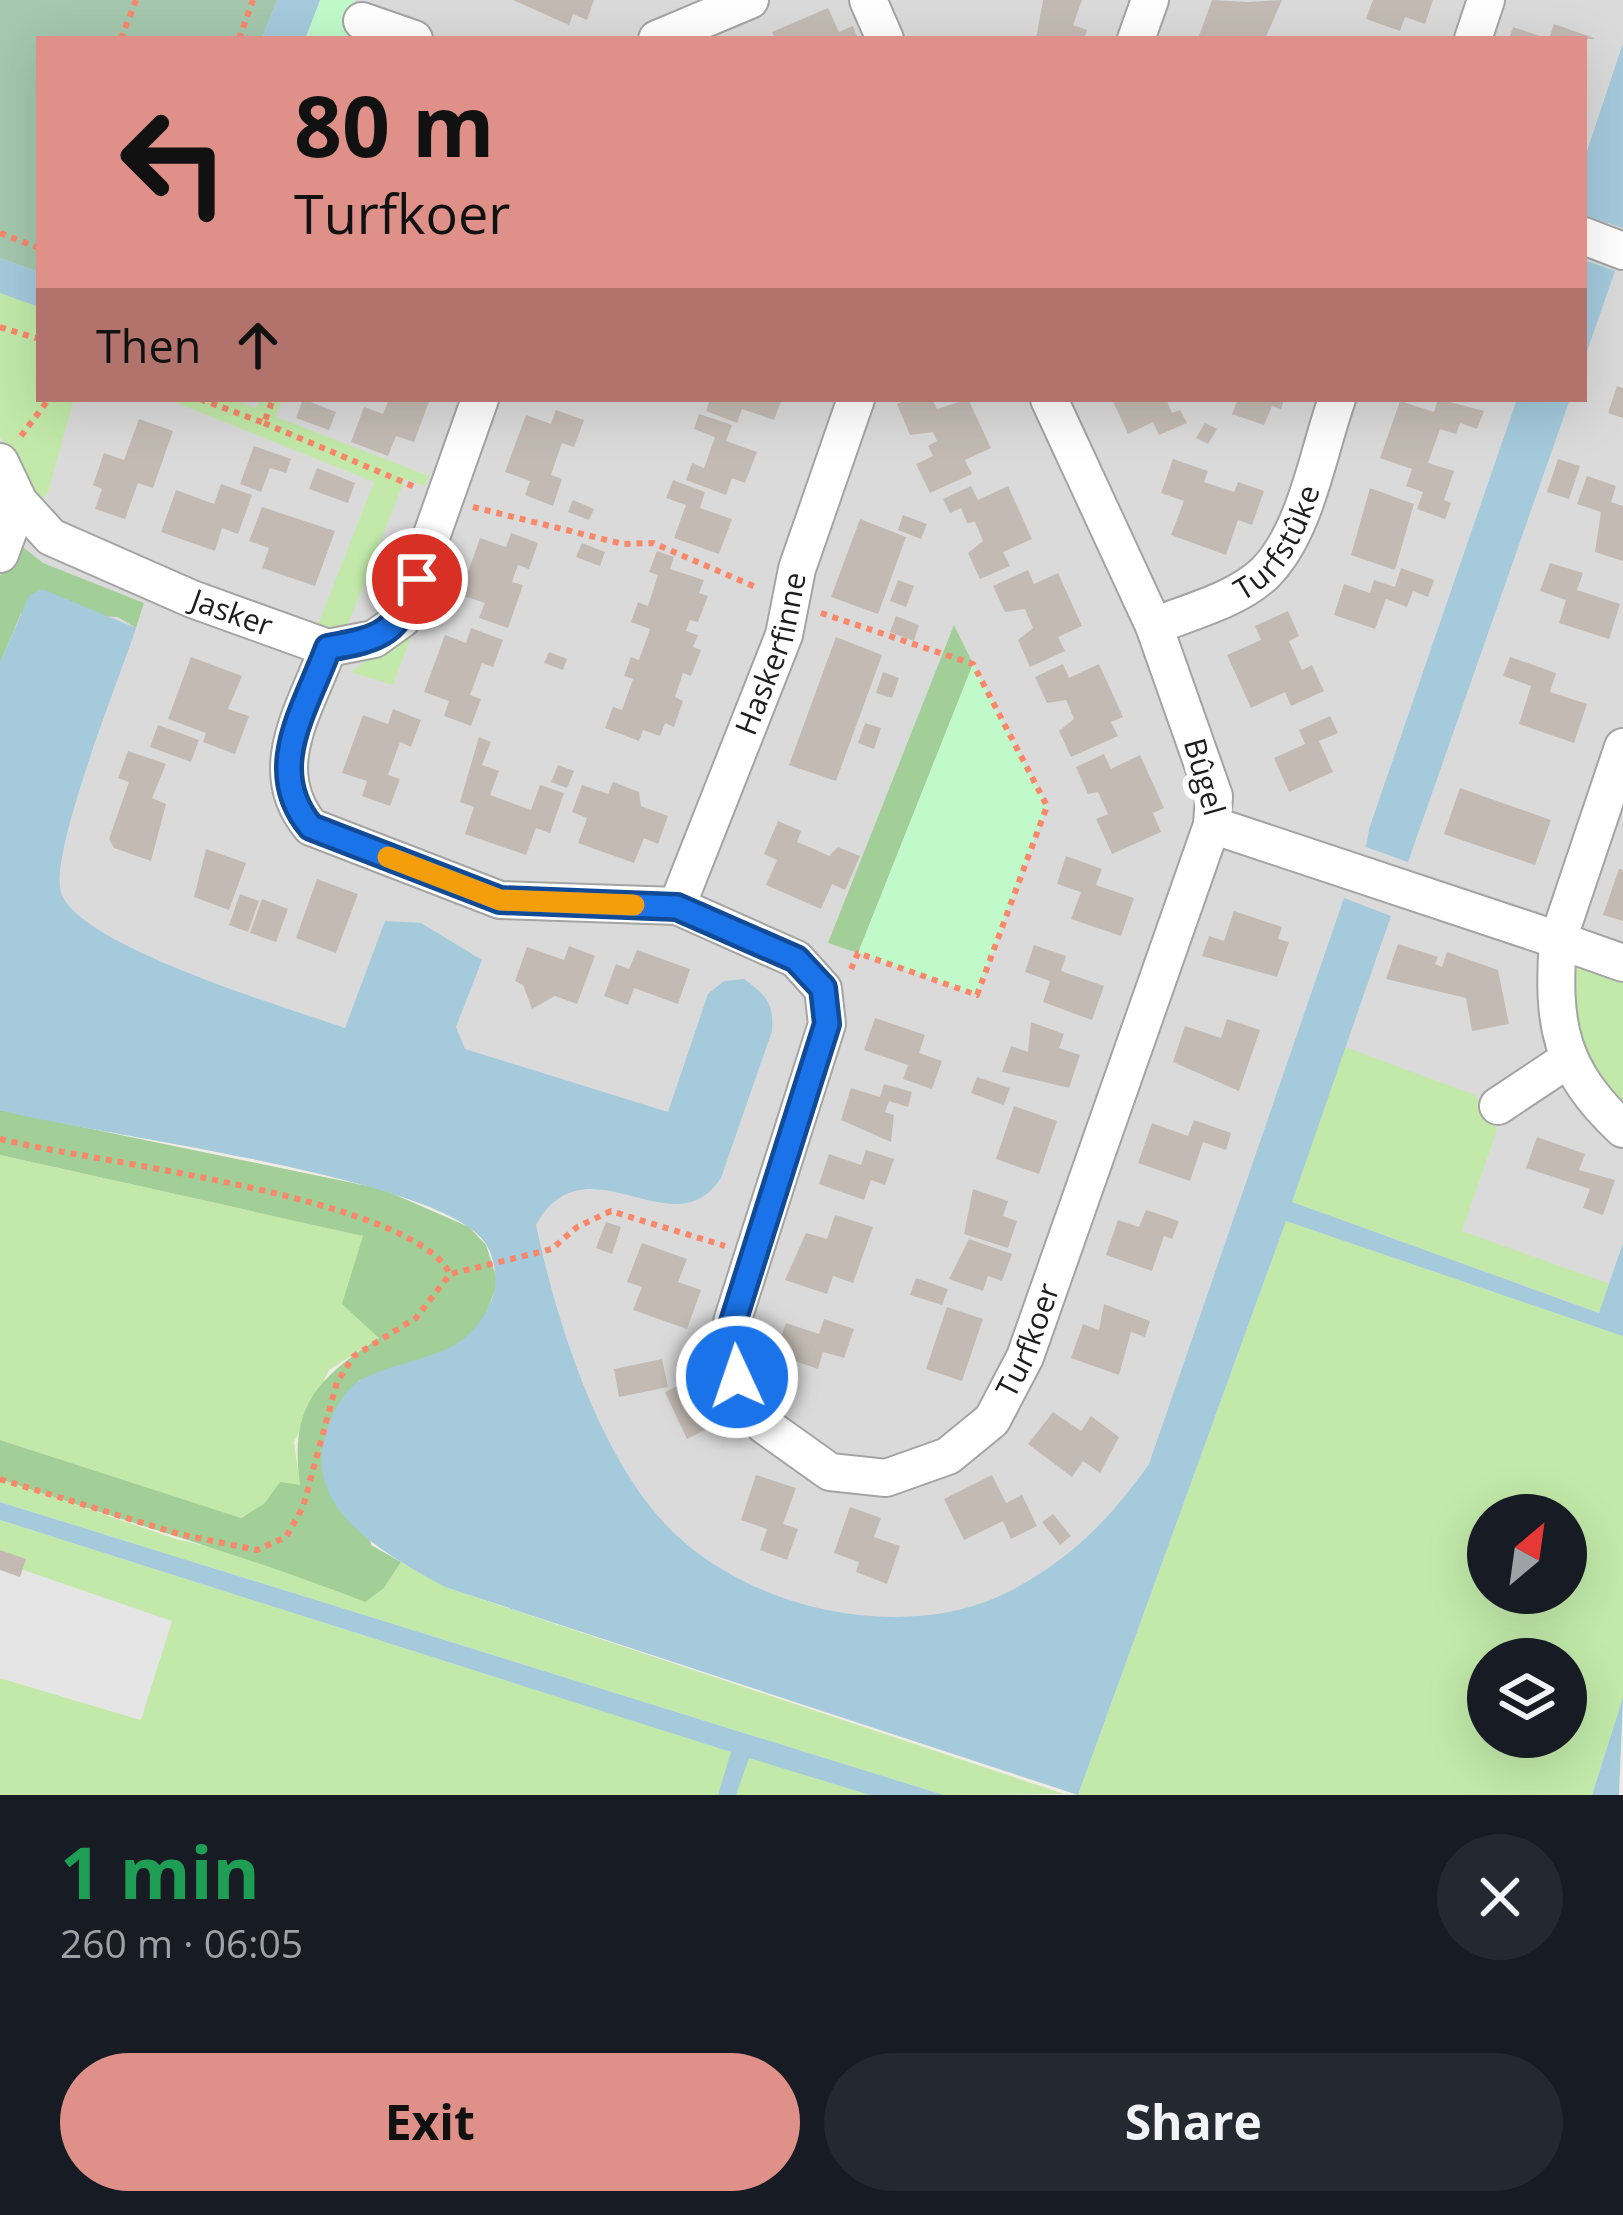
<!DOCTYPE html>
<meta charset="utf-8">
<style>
:root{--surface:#171b24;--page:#242831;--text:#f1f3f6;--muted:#9ea1a6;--accent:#df9088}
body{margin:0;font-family:"Open Sans",sans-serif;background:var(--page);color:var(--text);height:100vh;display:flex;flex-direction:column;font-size:45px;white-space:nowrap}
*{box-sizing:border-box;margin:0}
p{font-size:39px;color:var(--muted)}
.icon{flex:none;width:66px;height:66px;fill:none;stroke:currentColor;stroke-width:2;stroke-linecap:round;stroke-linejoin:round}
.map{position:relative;height:1795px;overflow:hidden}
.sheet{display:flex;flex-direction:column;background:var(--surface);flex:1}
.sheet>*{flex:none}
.guide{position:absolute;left:36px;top:36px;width:1551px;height:366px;border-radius:0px;box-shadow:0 12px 48px #0002;background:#df9088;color:#111;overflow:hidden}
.needle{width:78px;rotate:29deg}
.buttons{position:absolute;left:1467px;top:1494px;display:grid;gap:24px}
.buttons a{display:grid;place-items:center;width:120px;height:120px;border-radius:50%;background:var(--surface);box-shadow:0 12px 48px #0002;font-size:60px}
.pin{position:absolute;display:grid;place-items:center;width:102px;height:102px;color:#fff;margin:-51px;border:6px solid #fff;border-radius:50%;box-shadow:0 3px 12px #0007}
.me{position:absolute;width:132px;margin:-66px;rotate:357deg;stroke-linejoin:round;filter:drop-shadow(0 0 9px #0008)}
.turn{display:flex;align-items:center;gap:42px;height:252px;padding:0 60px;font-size:54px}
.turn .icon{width:156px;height:156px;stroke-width:2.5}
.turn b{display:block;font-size:84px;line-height:102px}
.then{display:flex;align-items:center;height:114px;padding:0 60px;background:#0003;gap:24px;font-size:45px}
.round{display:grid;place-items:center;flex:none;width:126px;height:126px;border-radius:63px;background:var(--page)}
.overview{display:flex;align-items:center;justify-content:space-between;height:204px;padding:0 60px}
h1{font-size:72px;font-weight:700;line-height:90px;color:#1e9e55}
.action{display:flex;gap:24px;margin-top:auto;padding:24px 60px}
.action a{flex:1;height:138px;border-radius:72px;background:var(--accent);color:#111;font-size:48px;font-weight:700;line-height:138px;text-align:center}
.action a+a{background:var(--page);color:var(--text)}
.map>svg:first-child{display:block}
.residential{fill:#dbdada;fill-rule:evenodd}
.grass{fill:#c2e9a9;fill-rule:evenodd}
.forest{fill:#a2ce98}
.cemetery{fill:#a4c7ad}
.park{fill:#c0f9ca}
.parking{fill:#e5e5e5}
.water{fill:#a4cadc}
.building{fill:#c3bbb3}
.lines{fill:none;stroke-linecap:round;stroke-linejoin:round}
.street-casing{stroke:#a4a4a4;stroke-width:40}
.path{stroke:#f9876a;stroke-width:6;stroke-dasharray:6 6;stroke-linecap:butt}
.street{stroke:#fff;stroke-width:36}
.route-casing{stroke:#114b97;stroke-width:30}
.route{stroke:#1a73e8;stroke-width:21}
.slow{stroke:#f59e0b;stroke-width:21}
.labels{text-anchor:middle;stroke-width:12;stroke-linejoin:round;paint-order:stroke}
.street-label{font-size:30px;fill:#1d1d1d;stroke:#fff}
</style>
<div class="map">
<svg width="1623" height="1795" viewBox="0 0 1623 1795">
<rect width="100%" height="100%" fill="#efece3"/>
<!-- residential -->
<path class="residential" d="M0 0H1623V1386L1244 1252 1140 1532 1037 1625 878 1648 696 1598 578 1474 502 1201 0 940ZM39 39H1584V399H39Z"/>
<!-- grass -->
<path class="grass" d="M0 293 39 307V399H74L48 492 38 504 0 436Z
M167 399H230L256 408 260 399H282L276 417 429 476 425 486 405 479 345 632 318 625 374 482Z
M415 626 393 685 351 672Z
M1570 949 1623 967V1105C1573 1047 1574 1022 1570 949Z
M1345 1047 1475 1095 1497 1130 1462 1231 1610 1284 1600 1313 1292 1202Z
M0 1155 364 1236 379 1338 329 1370 294 1442 300 1486 240 1518 0 1440Z
M1286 1221 1623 1336V1697L1592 1795H1078ZM1488 1515H1566V1593H1488ZM1488 1659H1566V1737H1488Z
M0 1479 176 1539 384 1588 401 1562 445 1587 1064 1794 944 1795 0 1502Z
M0 1520 732 1752 718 1795H0V1678L141 1720 0 1562Z
M748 1757 870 1795H736Z"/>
<!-- forest -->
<path class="forest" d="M14 540 43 563 144 603 136 628 118 617 21 613 0 663V577Z
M954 625 973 664 858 953 828 943Z
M0 1110 382 1189 469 1227 486 1245 498 1282 483 1322 456 1347 358 1381 371 1545 401 1562 384 1588 365 1602C245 1555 122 1521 0 1479V1440L241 1518 264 1504 280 1482 300 1485C289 1407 316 1379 379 1338L342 1304 363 1236 0 1155Z"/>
<!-- cemetery -->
<path class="cemetery" d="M0 0H277L262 39H39V272L0 258Z"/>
<!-- park -->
<path class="park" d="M320 0H355L353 20 359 39H305Z
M973 664 1047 806 977 995 858 953Z"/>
<!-- parking -->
<path class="parking" d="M0 1562 172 1621 141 1720 0 1678Z"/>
<!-- water -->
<path class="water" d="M277 0H320L305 39H262Z
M1623 43V228L1584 215V208L1586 154Z
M0 258 39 272V307L0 293Z
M1584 260 1615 271 1584 360Z
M1517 399H1570L1408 862 1366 847 1369 829Z
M42 589 136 628C120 677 49 852 61 892 75 945 291 1009 345 1028L385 921 421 923 482 960 456 1027 465 1049 668 1112 708 994 724 981 744 979C766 995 774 1003 772 1031L721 1178C673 1252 586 1135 536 1225 556 1319 595 1443 658 1516 736 1608 902 1647 1010 1591 1070 1560 1111 1518 1149 1464L1344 898 1391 916 1292 1202 1599 1313 1623 1243V1336L1286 1221 1078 1795 445 1587C382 1552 294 1507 330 1421 336 1406 347 1387 362 1379 416 1353 469 1362 493 1296 498 1280 495 1259 486 1244 444 1176 90 1135 0 1110V663L29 596Z
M0 1502 944 1795H870L749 1758 736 1795H718L731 1752 0 1520Z
M1623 1697 1619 1795H1592Z"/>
<!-- building -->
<path class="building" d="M513 0H594L587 20 573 14 569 25Z
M1043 0H1082L1073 25 1087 30 1084 39H1036Z
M1212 0 1248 2 1282 0 1265 39H1198Z
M1373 0H1433L1425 24 1405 17 1400 31 1366 19Z
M828 8 839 32 853 26 858 39H775L772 32Z
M1554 24 1594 38V39H1549Z
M1513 27 1546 38V39H1509Z
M1617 386 1623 388V418L1608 413Z
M303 399 336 412 329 430 296 418Z
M389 399H430L414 442 396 436 388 456 351 442 364 407 383 414Z
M710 399H782L774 420 742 409 737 423 706 411Z
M909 399H932L937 409 968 399 991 448 965 460 972 474 930 493 916 464 933 456 928 446 937 441 933 432 910 435 897 404Z
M1112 399H1166L1172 413 1180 410 1187 423 1159 435 1153 422 1128 434Z
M1238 399H1284L1281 409 1272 406 1264 425 1232 414Z
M1438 399 1484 411 1477 429 1460 423 1456 434 1440 429 1428 463 1454 471 1444 500 1451 503 1445 519 1417 509 1423 492 1406 486 1412 469 1380 458 1400 401 1434 412Z
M556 410 584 420 574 447 562 443 557 457 551 475 562 479 553 506 525 495 530 481 505 472 526 415 551 424Z
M699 414 732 425 726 441 757 452 745 483 732 478 726 495 686 480 692 463 704 468 715 437 694 429Z
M139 419 173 431 153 488 138 483 125 519 95 509 102 489 93 485 104 453 124 460Z
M1205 423 1217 429 1208 444 1196 438Z
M254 446 291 459 286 473 270 468 261 492 240 484Z
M1173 459 1208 471 1204 482 1234 492 1238 482 1264 491 1252 525 1238 520 1226 555 1171 535 1184 501 1161 493Z
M1558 459 1580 466 1569 499 1547 492Z
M317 468 355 483 348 503 309 489Z
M1587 476 1616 486 1611 502 1623 506V561L1595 552 1601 512 1577 504Z
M673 480 705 492 700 508 732 519 719 554 674 538 686 505 666 498Z
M221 484 252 495 238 534 222 528 215 551 161 532 176 490 214 504Z
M971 486 978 500 1008 486 1032 539 1003 552 1010 566 980 579 968 553 983 541 975 522 967 523 961 508 950 513 943 499Z
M1370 488 1414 504 1395 570 1351 555Z
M573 500 594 509 589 520 568 512Z
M262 507 335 531 315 586 262 568 269 548 249 541Z
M903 515 927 524 921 539 898 530Z
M860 519 906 537 878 614 831 597Z
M511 533 538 543 529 569 518 565 512 582 523 585 508 628 479 618 485 603 460 595 480 538 506 547Z
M582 543 605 552 600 566 576 557Z
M657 551 674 557 670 569 704 580 699 593 708 596 698 622 690 620 686 631 698 635 693 647 701 650 691 676 683 673 675 697 683 701 674 727 665 723 660 736 643 730 639 741 605 728 613 707 622 710 633 679 624 676 631 657 639 660 650 629 631 622 638 602 648 606 658 575 649 572Z
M1550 563 1583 573 1577 590 1620 604 1609 639 1559 623 1566 600 1540 591Z
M1401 568 1434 580 1428 597 1413 591 1407 607 1386 599 1375 629 1334 615 1344 584 1370 593 1374 580 1395 587Z
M1028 570 1034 584 1058 573 1082 626 1058 637 1065 651 1030 667 1018 640 1033 628 1025 609 1005 612 993 586Z
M898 580 914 586 906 607 890 601Z
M1288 611 1299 636 1289 641 1302 670 1312 665 1324 691 1291 706 1285 692 1251 708 1227 655 1261 640 1255 626Z
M896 616 919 625 914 641 890 632Z
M471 628 503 640 493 667 482 663 470 695 481 699 471 726 444 716 449 701 424 692 445 635 466 643Z
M836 637 882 655 836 781 789 765Z
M549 652 567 659 563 670 544 663Z
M191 657 242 676 228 709 249 716 235 754 203 742 206 733 168 719Z
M1510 657 1556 673 1550 692 1587 704 1574 743 1519 724 1531 686 1503 676Z
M1063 664 1069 678 1099 664 1123 717 1111 722 1118 736 1071 757 1059 731 1074 719 1070 709 1066 700 1047 703 1035 677Z
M883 672 899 678 892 698 876 693Z
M393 709 421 720 411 747 400 742 388 775 400 779 390 806 362 796 367 781 342 773 363 715 388 724Z
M1330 716 1338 733 1319 741 1333 772 1289 792 1274 758 1305 744 1299 730Z
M865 723 881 728 874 749 858 743Z
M158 725 199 740 191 762 150 747Z
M479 737 491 742 482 765 499 771 490 795 531 810 540 785 564 793 550 833 536 828 526 855 465 834 474 807 460 802Z
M128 751 166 764 152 798 166 804 151 861 114 848 109 839 129 782 118 778Z
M1104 754 1111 769 1140 755 1164 808 1153 813 1161 832 1112 854 1096 819 1108 814 1098 792 1088 794 1076 767Z
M558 765 574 771 567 788 551 782Z
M613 782 639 792 641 806 668 816 658 844 644 838 634 863 578 843 587 818 572 812 582 785 608 794Z
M1460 788 1551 820 1535 865 1444 834Z
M778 821 801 831 797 842 814 849 829 856 838 847 860 856 845 890 832 884 821 909 766 885 777 860 764 854Z
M206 849 246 863 229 910 194 897Z
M1066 856 1102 869 1096 885 1134 898 1121 936 1071 919 1081 892 1057 884Z
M1619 869 1623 870V921L1603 915Z
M317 879 358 894 336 953 296 938Z
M240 894 259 901 248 932 229 925Z
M262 899 288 909 276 942 250 933Z
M1234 911 1282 927 1278 939 1289 942 1277 977 1202 956 1209 936 1224 941Z
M1398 944 1438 957 1435 964 1442 967 1447 952 1498 970 1509 1024 1472 1031 1466 998 1386 979Z
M1034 945 1066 956 1061 971 1104 986 1092 1020 1043 1002 1050 981 1025 972Z
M569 946 595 956 577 1004 555 996 532 1009 523 985 515 981 527 947 564 960Z
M637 950 690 969 678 1004 634 988 628 1005 604 996 616 964 629 969Z
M875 1018 925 1035 919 1053 942 1061 932 1089 903 1079 908 1065 864 1050Z
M1227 1019 1260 1030 1239 1091 1173 1062 1185 1026 1221 1038Z
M1031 1022 1064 1034 1059 1048 1080 1055 1069 1088 1002 1072 1011 1046 1028 1052Z
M977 1077 1010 1088 1004 1105 971 1093Z
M884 1084 912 1092 908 1107 889 1101 885 1112 894 1115 891 1142 841 1120 851 1088 880 1097Z
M1014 1106 1057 1121 1039 1174 996 1159Z
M1194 1120 1231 1133 1226 1150 1203 1142 1190 1181 1138 1163 1152 1123 1188 1136Z
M1537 1137 1585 1154 1579 1170 1615 1180 1603 1215 1583 1208 1590 1189 1526 1168Z
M866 1150 894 1159 885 1185 871 1180 864 1200 819 1184 829 1154 861 1165Z
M973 1189 1008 1201 1003 1216 1017 1221 1008 1248 964 1234Z
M1146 1210 1179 1221 1172 1239 1164 1236 1152 1271 1106 1255 1118 1220 1139 1227Z
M835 1215 873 1227 853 1283 833 1276 827 1294 785 1280 806 1233 827 1239Z
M606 1222 621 1227 612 1254 596 1248Z
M969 1239 1012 1254 1002 1281 988 1276 983 1291 949 1279Z
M642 1243 687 1259 678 1282 701 1290 687 1329 633 1310 642 1287 627 1282Z
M916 1278 948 1289 942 1305 910 1295Z
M1104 1304 1150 1321 1145 1337 1131 1332 1119 1375 1071 1358 1083 1324 1099 1330Z
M947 1307 983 1319 962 1381 926 1369Z
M824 1319 854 1329 844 1358 823 1352 818 1369 775 1354 786 1323 819 1334Z
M662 1359 668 1387 619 1397 614 1369Z
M699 1376 721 1422 687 1439 665 1392Z
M1053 1412 1081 1431 1091 1416 1119 1437 1100 1473 1083 1461 1072 1477 1028 1444Z
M756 1475 796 1488 783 1524 798 1529 787 1560 760 1550 767 1529 741 1520Z
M992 1475 1006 1503 1022 1495 1037 1526 1011 1539 1003 1521 964 1540 944 1499Z
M850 1507 881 1518 874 1537 900 1546 887 1584 856 1572 859 1562 834 1553Z
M1053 1514 1071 1536 1060 1545 1042 1522Z
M0 1550 26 1559 20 1577 0 1570Z"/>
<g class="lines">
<!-- street casing -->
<g class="street-casing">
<g id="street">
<path d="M868 0 885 39"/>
<path d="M362 21 414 39"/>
<path d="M657 39 750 0"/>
<path d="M1136 39 1150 0"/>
<path d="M1473 39 1486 0"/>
<path d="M1584 236 1623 251"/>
<path d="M1049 399 1154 626 1214 796 1212 825 1558 940C1552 1024 1559 1069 1623 1129"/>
<path id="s1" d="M0 462 19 502 51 537 192 599 328 648C305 710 263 770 311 827L500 900 677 906 796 959 823 989 827 1024 732 1322 737 1377 764 1425 830 1472 886 1478 948 1456 992 1420 1025 1357 1212 825"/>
<path d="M0 554 19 502"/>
<path id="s2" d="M1154 626C1189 612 1237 600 1265 573 1306 532 1318 452 1337 399"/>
<path d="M328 648 374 639 402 619 480 399"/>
<path d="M1623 747 1558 940 1623 963"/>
<path id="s3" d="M677 906 784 635 797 569 856 399"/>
<path d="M1498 1106 1567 1060"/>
</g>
</g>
<!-- path -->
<path class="path" d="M121 39 136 0
M239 39 253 0
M0 233 39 248
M0 327 39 339
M200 399 264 423 273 399
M264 423 415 487
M21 436 49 399
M473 507 623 544 653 543 758 588
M821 613 973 664 1047 806 977 995 858 953 851 969
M0 1139C90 1162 412 1197 450 1274
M0 1479 179 1534 257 1550 286 1537 303 1507 337 1382 354 1356 416 1318 450 1274 552 1249 577 1227 611 1211 725 1246"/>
<!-- street -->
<use href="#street" class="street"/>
</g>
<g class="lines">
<!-- route casing -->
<g class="route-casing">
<path id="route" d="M417 579C397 634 383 638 328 648 305 710 263 770 311 827L500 900 677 907 796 959 823 988 827 1024 733 1322 737 1377"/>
</g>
<!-- route -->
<use href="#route" class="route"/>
<!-- slow -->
<path class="slow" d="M388 857 500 900 634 905"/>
</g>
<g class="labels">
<!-- street labels -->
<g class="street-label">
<text dy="10" stroke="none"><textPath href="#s2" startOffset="156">Turfstûke</textPath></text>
<text dy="10" stroke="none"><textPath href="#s1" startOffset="288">Jasker</textPath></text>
<text dy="10" stroke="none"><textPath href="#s3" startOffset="270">Haskerfinne</textPath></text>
<text transform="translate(1204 777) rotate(74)" y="10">Bûgel</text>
<text dy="10" stroke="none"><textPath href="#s1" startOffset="1938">Turfkoer</textPath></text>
</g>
</g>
</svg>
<div class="buttons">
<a><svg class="needle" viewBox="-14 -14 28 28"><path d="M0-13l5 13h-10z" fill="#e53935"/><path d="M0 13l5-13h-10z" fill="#9ea1a6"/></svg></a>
<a><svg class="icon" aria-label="layers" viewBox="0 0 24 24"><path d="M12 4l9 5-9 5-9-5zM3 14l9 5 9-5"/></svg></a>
</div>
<div class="pin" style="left:417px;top:579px;background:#d93025"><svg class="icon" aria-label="arrive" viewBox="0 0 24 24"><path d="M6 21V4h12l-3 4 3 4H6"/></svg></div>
<svg class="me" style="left:737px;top:1377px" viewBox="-20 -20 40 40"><circle r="17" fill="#1a73e8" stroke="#fff" stroke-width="3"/><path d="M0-11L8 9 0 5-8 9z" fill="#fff"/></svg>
<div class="guide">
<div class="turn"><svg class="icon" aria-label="left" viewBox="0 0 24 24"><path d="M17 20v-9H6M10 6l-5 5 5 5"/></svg><div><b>80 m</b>Turfkoer</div></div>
<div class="then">Then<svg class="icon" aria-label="ahead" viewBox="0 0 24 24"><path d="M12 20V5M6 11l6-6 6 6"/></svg></div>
</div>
</div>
<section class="sheet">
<div class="overview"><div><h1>1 min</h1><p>260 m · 06:05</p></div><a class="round"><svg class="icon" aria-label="close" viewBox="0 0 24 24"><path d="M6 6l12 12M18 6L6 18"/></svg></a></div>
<div class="action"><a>Exit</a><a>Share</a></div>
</section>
